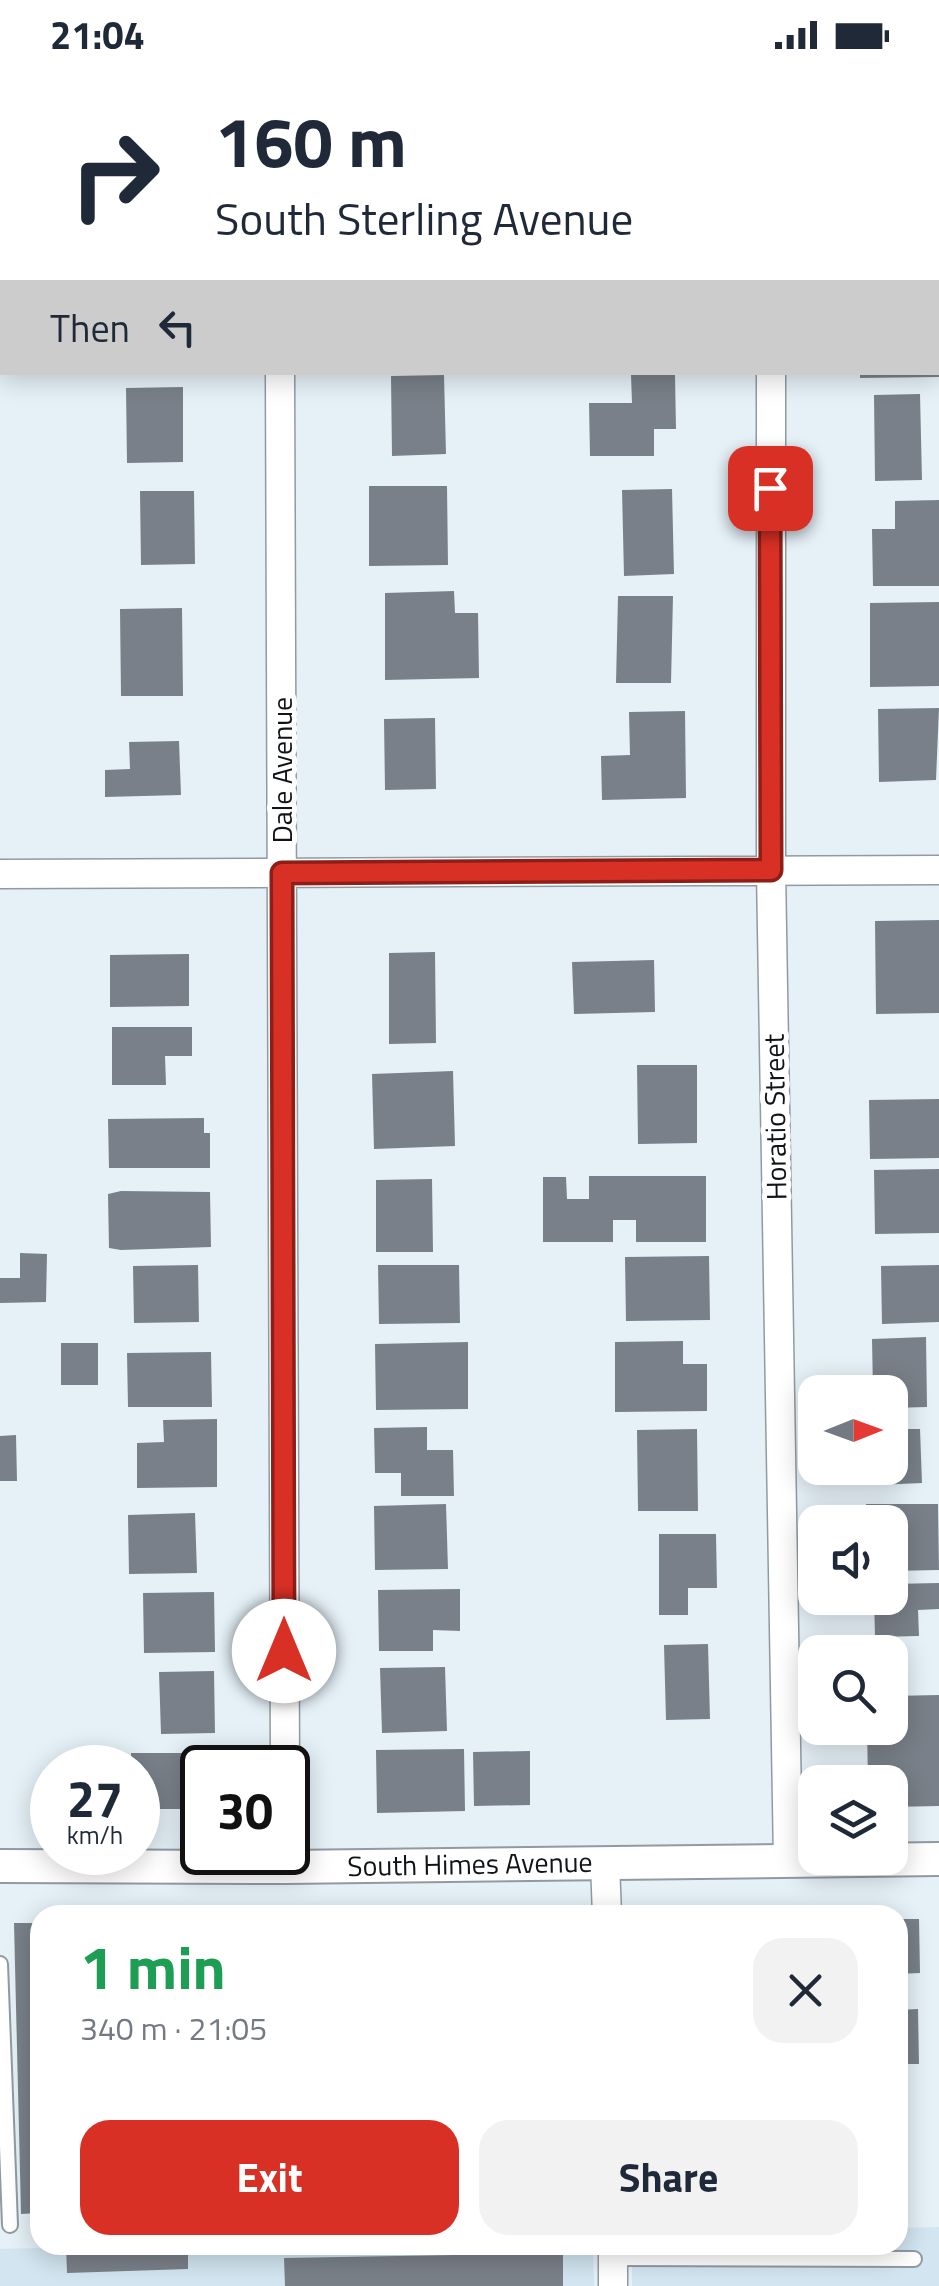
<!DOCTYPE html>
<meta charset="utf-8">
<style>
:root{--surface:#fff;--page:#f2f2f3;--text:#1f2937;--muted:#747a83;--accent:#d93025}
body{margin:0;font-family:"Titillium Web",sans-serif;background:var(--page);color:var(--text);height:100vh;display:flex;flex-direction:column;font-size:38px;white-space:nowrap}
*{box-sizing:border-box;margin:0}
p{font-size:32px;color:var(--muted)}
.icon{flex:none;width:55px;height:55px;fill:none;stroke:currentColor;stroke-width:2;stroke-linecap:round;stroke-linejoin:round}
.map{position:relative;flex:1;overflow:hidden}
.panel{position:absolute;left:30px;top:1835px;width:878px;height:350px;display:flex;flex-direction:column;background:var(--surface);border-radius:30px;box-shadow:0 5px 25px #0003}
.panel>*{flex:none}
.banner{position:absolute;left:0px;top:0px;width:940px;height:305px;box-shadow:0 5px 25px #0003;background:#fff;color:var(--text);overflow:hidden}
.needle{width:65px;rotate:89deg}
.buttons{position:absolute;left:798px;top:1305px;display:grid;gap:20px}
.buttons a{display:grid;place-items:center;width:110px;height:110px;border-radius:20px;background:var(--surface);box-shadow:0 5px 25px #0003;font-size:50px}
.speed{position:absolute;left:30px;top:1675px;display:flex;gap:20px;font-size:50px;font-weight:700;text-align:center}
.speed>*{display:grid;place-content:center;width:130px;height:130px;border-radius:50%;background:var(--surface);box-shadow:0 5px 25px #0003;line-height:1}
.speed small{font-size:25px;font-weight:400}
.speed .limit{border:5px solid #111;border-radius:15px;background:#fff;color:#111}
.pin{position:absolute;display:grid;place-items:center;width:85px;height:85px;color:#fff;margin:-42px;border-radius:20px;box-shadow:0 5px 15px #0006}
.me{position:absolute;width:110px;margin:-55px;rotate:0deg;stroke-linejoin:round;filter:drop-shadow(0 0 8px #0008)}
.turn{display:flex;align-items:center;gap:35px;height:210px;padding:0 50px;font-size:45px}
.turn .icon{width:130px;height:130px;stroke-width:2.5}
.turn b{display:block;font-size:70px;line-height:85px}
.then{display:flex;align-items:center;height:95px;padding:0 50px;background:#0003;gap:20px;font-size:38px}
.round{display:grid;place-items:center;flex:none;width:105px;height:105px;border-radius:30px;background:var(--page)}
.overview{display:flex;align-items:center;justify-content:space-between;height:170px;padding:0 50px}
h1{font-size:60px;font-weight:700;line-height:75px;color:#1e9e55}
.action{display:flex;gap:20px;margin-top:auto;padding:20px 50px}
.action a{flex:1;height:115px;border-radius:30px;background:var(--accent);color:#fff;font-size:40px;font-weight:700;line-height:115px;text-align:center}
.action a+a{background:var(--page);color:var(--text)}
.status{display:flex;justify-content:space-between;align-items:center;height:70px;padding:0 50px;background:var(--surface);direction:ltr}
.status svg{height:28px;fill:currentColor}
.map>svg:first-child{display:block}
.built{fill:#d2e5f0}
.building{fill:#7a8089}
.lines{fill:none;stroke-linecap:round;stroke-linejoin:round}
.service-casing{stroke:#909ba1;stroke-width:18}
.minor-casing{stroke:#909ba1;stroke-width:31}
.tertiary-casing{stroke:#909ba1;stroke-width:36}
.service{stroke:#fff;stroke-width:14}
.minor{stroke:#fff;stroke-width:28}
.tertiary{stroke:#fff;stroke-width:32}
.route-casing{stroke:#8d1f18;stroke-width:25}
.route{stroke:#d93025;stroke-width:18}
.labels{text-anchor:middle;stroke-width:10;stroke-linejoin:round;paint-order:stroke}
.street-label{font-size:28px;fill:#101416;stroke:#fff}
</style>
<div class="status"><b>21:04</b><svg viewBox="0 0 49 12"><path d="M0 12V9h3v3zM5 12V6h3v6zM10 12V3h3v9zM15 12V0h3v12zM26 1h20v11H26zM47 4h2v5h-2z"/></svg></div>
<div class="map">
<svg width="939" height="2216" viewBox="0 0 939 2216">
<rect width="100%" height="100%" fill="#e5f0f7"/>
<!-- built -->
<path class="built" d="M0 0H260V2H2L0 148Z
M939 2157V2216H632V2175H898V2158Z
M177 2175H593L594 2216H0V2179Z"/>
<!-- building -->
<path class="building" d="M860 302H939V307L860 308Z
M444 305 446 384 392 386 391 306Z
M631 305H675L676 359H654V386H590L589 333H632Z
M183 317V392L127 393 126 318Z
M920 324 922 410 875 411 874 325Z
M369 416H447L448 495 369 496Z
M672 419 674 504 624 506 622 420Z
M140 421H194L195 494 141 495Z
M939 430V516H873L872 459H895V431Z
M454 521 455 543H478L479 608 385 610V523Z
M618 526H673L671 613H616Z
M939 532V616L870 617V533Z
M182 538 183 626H121L120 539Z
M939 638 936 710 879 712 878 639Z
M685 641 686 728 602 730 601 686 630 685 629 642Z
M435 648 436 719 385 720 384 649Z
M179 671 181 725 105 727V700L130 699 129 672Z
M939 850V943L876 944 875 851Z
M435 882 436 973 389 974V883Z
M189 884V936L110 937V885Z
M654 890 655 942 574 944 572 892Z
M112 957H192V986H165L166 1015H112Z
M637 995H697V1073L638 1074Z
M453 1001 455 1076 374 1079 372 1004Z
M939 1029V1088L870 1089 869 1030Z
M204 1048V1063H210V1098H109L108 1049Z
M939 1099V1163L875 1164 874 1100Z
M589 1106H706V1172H636V1150H613V1172H543V1107H566L567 1129H589Z
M432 1109 433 1182H376V1110Z
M121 1121 210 1122 211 1177 121 1180 109 1178 108 1124Z
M20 1183 47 1184 46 1232 0 1233V1208H20Z
M709 1186 710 1250 626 1251 625 1187Z
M198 1195 199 1252 134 1253 133 1196Z
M378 1195H459L460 1253 379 1254Z
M939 1195V1252L882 1254 881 1196Z
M926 1267 927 1337 890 1338V1322H873L872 1269Z
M683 1271V1294H707V1341L615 1342V1272Z
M468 1272V1339L376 1340 375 1274Z
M61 1273H98V1315H61Z
M211 1282 212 1337H128L127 1283Z
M217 1349V1417L137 1418V1373L164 1372 163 1350Z
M427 1357V1380H453L454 1426H401V1403H375L374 1358Z
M697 1359 698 1441H638L637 1360Z
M890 1359H920L922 1413 877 1415V1398H890Z
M16 1365 17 1411H0V1366Z
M446 1434 448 1499 375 1500 374 1436Z
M866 1434H938L939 1500 890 1501V1452H867Z
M195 1443 197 1503 129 1504 128 1445Z
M659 1464H716L717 1518H688V1545H659Z
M939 1513V1539L918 1540 919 1566 875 1567 874 1528H890V1514Z
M460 1519V1561L433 1560V1581H379L378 1520Z
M214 1522 215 1582 144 1583 143 1523Z
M708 1574 710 1649 666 1650 664 1575Z
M445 1597 447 1661 382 1663 380 1598Z
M214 1601 215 1663 161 1664 159 1602Z
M939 1625V1736L890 1737V1712H868L867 1658H890V1626Z
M464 1679 465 1741 377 1743 376 1680Z
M530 1681V1735L474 1736 473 1682Z
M131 1683H206V1698H202V1739H138V1698H131Z
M898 1849H919L920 1903 898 1904Z
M14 1853H40V2143L21 2144Z
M918 1939 919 1994H898V1940Z
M188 2175V2199L67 2203 66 2176Z
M563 2183V2216H285L284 2188Z"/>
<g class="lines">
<!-- service casing -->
<g class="service-casing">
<path id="service" d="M4 0V2
M0 61H2
M0 1894 10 2155
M613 2188 914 2189"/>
</g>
<!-- minor casing -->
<g class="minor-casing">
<path id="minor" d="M279 0V2
M770 0V2
M280 302 285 1698
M771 302V801L788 1791
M0 804 939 800
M605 1793 607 1845
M613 2175V2216"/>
</g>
<!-- tertiary casing -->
<g class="tertiary-casing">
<path id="tertiary" d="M0 1796 285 1797 939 1789"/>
</g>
<!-- service -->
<use href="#service" class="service"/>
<!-- minor -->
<use href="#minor" class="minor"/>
<!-- tertiary -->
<use href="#tertiary" class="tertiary"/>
</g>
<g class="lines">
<!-- route casing -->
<g class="route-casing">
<path id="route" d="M284 1581 282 803 771 800 770 418"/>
</g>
<!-- route -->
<use href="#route" class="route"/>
</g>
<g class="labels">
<!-- street labels -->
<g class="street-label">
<text transform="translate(282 700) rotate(-90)" y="10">Dale Avenue</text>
<text transform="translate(775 1047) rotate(-91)" y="10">Horatio Street</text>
<text transform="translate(470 1794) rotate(-1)" y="10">South Himes Avenue</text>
</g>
</g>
</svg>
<div class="buttons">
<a><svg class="needle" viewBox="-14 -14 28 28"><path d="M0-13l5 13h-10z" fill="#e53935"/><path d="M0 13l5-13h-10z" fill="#747a83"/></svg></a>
<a><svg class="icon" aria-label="sound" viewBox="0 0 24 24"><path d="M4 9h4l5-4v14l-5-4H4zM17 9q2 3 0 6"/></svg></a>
<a><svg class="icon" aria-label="search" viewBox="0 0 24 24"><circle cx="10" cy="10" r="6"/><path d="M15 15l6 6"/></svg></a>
<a><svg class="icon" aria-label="layers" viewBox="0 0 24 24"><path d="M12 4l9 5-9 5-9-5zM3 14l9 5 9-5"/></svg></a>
</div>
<div class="speed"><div>27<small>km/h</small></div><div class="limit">30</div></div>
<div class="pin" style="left:770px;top:418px;background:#d93025"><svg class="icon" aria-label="arrive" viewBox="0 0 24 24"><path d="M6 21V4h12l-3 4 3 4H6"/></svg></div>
<svg class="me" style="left:284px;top:1581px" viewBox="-20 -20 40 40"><circle r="19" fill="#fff"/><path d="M0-13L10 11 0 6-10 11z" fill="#d93025"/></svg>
<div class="banner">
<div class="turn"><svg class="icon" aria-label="right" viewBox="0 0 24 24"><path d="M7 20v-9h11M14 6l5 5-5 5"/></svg><div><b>160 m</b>South Sterling Avenue</div></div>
<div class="then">Then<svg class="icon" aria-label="left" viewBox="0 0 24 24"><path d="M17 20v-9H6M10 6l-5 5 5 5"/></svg></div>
</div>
<section class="panel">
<div class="overview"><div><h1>1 min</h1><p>340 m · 21:05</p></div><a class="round"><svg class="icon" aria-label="close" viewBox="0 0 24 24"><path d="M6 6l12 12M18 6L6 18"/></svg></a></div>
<div class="action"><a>Exit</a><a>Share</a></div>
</section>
</div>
